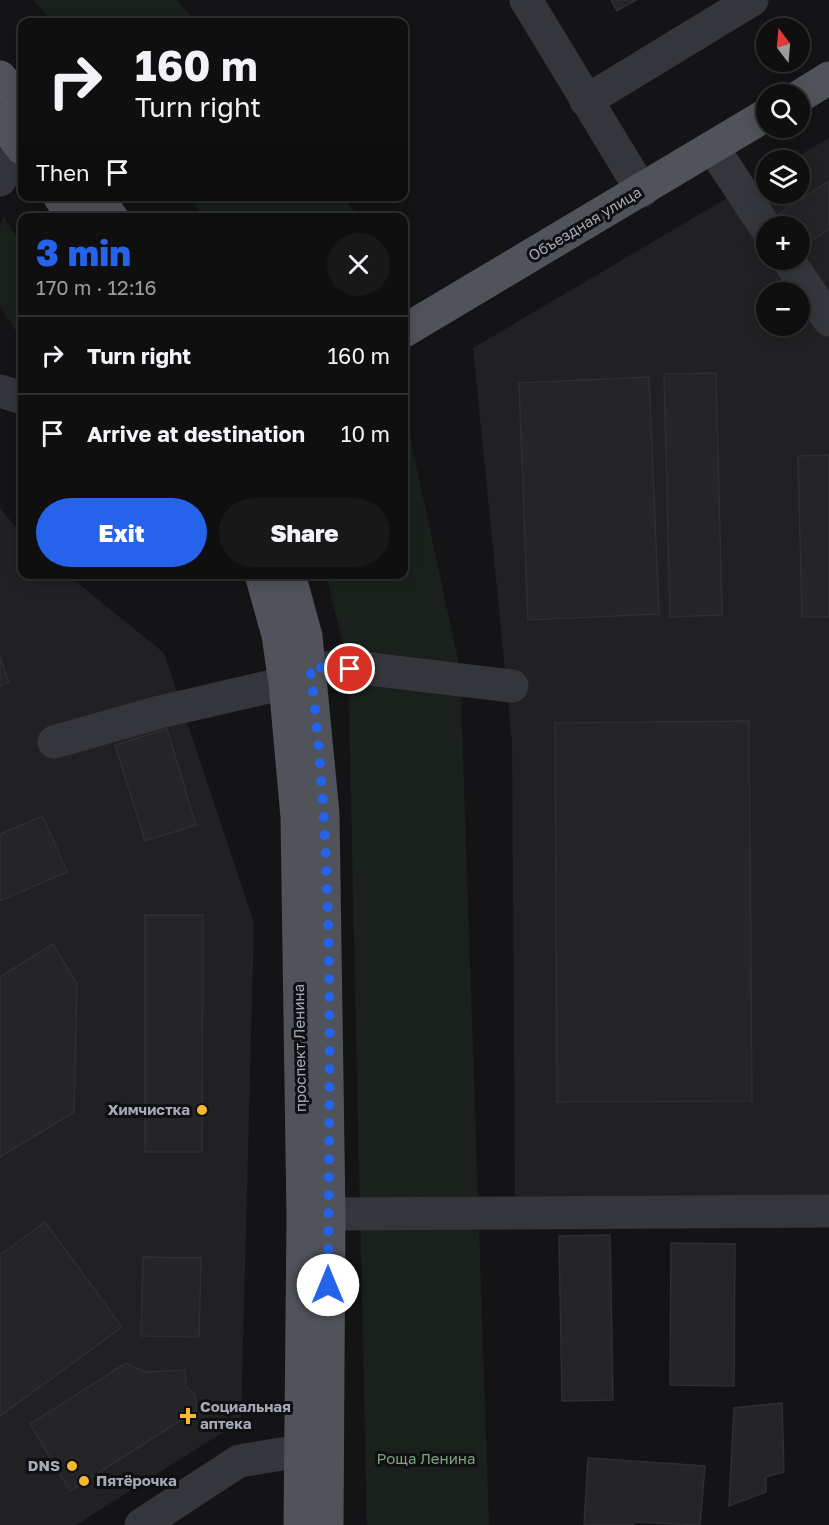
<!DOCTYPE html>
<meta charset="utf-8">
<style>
:root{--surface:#0f0f10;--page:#181819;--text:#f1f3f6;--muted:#9b9c9f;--line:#2f2f30;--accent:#2563eb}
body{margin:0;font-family:"Golos Text",sans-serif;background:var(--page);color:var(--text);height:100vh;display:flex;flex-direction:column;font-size:22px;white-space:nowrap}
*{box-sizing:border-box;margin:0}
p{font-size:20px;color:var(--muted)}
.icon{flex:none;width:33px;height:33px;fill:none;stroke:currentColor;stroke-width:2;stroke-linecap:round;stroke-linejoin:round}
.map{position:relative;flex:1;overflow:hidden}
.details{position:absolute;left:18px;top:213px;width:390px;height:366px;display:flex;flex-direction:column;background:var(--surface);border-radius:12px;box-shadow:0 3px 15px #0003,0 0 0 2px var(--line)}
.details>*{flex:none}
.guide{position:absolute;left:18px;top:18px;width:390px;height:183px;border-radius:12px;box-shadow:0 3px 15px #0003,0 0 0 2px var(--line);background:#0f0f10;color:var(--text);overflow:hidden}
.needle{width:39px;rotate:344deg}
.tools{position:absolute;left:756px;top:18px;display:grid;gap:12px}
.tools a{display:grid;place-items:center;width:54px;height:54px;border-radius:50%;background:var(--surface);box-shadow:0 3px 15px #0003,0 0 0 2px var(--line);font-size:30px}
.pin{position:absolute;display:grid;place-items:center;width:51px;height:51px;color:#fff;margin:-26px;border:3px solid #fff;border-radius:50%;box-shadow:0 2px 6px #0007}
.me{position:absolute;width:66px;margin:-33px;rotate:0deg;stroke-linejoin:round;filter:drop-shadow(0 0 4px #0008)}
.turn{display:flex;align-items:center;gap:21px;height:126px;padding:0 18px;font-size:27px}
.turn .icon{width:78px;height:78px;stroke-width:2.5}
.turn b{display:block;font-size:42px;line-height:51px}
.then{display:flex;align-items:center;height:57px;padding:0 18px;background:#0003;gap:12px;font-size:22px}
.round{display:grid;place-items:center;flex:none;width:63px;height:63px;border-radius:32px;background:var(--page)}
.summary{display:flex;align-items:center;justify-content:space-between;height:102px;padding:0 18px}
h1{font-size:36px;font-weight:800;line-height:45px;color:var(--accent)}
.action{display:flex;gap:12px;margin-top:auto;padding:12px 18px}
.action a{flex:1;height:69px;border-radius:36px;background:var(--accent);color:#fff;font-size:24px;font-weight:800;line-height:69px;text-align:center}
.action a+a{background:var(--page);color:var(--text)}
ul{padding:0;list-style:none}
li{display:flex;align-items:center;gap:18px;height:78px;padding:0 18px;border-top:2px solid var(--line)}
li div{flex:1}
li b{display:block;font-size:22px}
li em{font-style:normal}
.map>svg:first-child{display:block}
.built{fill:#212023;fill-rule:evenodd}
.green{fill:#1a211c}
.building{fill:#252427;stroke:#2f2e32;stroke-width:1.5}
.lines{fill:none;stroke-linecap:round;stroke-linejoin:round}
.minor{stroke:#35363b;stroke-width:33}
.major{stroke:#51535a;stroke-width:33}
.route{stroke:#2563eb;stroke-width:10;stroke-dasharray:0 18}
.poi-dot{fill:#f4b92f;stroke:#100f11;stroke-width:2}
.labels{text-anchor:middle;stroke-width:6;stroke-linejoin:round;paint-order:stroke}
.street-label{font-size:15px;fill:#a6aab7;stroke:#100f11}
.poi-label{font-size:15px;font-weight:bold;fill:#a6aab7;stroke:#100f11;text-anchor:end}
.park-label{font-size:15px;fill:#7da280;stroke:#100f11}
</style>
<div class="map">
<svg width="829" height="1525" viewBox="0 0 829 1525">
<rect width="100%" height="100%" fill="#141416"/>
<!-- built -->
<path class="built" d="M829 138V1198L515 1196 512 741 473 348 766 175V194H800V160H791ZM766 226H800V260H766ZM766 292H800V326H766Z
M0 508 22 534V574L68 575 164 653 254 923 241 1421 76 1525H0Z"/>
<!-- green -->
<path class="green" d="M33 0H177L196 22H53Z
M190 197H342L360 217H204Z
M3 216 22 245V341L0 306V229Z
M404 409 460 669 489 1525H367L348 664 326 575 404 574Z"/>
<!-- building -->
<path class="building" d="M611 0H636L617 11Z
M829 181V229L800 249V226H785L777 215Z
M716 373 722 615 670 617 664 374Z
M649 377 659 614 528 620 519 383Z
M829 455V617H802L798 456Z
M0 657 9 682 0 686Z
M749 721 752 1101 557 1102 555 723Z
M167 729 196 825 145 841 115 745Z
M43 816 67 872 0 901V834Z
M145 915H203L202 1152H145Z
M53 944 77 984 74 1112 0 1157V977Z
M45 1222 122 1327 0 1416V1255Z
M610 1235 613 1400 562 1401 559 1236Z
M671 1243 735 1244 734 1386 670 1385Z
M143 1257 201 1258 199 1337 141 1336Z
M126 1363 145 1372 185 1370 186 1387 195 1395 197 1410 70 1491 30 1424Z
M782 1403 784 1472 766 1477V1492L729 1506 734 1408Z
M588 1458 705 1466 700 1525 634 1522 633 1525H584Z"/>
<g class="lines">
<!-- minor -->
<path class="minor" d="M526 0 642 191
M586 101 752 0
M713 148 766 228
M0 180 21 147
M788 260 829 320
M0 391 22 398
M310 667 370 669 512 686
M54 742 160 712 285 683
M329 1214 829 1211
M141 1525 239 1461 300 1451 327 1450"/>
<!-- major -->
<path class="major" d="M0 77 22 103
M800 96 829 78
M0 120 22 148
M59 196 74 218
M96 196 112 218
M404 331 766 115
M261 574 278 635 285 683 297 817 303 1217 300 1525
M289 574 306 636 323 814 329 1214 327 1525"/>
</g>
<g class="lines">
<!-- route -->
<path class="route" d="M328 1285C329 1081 336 870 310 667L350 669"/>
</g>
<!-- markers -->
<g class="poi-dot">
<circle cx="202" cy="1110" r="6"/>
<path d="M185 1407h6v6h6v6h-6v6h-6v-6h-6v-6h6z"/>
<circle cx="72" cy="1466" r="6"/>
<circle cx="84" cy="1481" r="6"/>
</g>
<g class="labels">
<!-- street labels -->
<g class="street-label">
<text transform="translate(585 224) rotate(-31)" y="5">Объездная улица</text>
<text transform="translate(300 1048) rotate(-91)" y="5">проспект Ленина</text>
</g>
<!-- poi labels -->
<g class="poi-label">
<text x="190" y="1115">Химчистка</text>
<text x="200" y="1412" text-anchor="start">Социальная<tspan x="200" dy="17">аптека</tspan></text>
<text x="60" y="1471">DNS</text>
<text x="96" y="1486" text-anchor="start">Пятёрочка</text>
</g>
<!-- park labels -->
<g class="park-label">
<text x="426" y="1464">Роща Ленина</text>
</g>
</g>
</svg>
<div class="tools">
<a><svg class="needle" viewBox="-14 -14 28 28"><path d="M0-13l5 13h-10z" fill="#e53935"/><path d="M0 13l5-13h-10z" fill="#9b9c9f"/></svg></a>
<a><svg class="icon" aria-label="search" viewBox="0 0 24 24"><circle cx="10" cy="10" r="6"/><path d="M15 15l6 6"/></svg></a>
<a><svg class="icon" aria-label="layers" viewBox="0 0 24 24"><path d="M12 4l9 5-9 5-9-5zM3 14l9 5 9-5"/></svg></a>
<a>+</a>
<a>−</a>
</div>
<div class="pin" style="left:350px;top:669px;background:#d93025"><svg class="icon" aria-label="arrive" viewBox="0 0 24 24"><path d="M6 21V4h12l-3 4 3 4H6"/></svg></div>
<svg class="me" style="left:328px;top:1285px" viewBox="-20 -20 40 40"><circle r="19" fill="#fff"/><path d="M0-13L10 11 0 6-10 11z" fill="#2563eb"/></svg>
<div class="guide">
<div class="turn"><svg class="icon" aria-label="right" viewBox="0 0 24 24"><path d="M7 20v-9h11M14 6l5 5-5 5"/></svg><div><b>160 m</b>Turn right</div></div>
<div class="then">Then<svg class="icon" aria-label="arrive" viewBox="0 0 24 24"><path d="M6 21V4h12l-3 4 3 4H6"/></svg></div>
</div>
<section class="details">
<div class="summary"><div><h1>3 min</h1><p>170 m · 12:16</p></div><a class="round"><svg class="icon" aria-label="close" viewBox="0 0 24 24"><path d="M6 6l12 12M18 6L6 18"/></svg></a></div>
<ul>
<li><svg class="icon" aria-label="right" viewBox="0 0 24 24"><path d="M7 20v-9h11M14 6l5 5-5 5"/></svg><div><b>Turn right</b></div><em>160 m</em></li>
<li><svg class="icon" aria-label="arrive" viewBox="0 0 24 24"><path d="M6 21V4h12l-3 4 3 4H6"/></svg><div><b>Arrive at destination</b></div><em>10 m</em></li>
</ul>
<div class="action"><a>Exit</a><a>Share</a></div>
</section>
</div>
